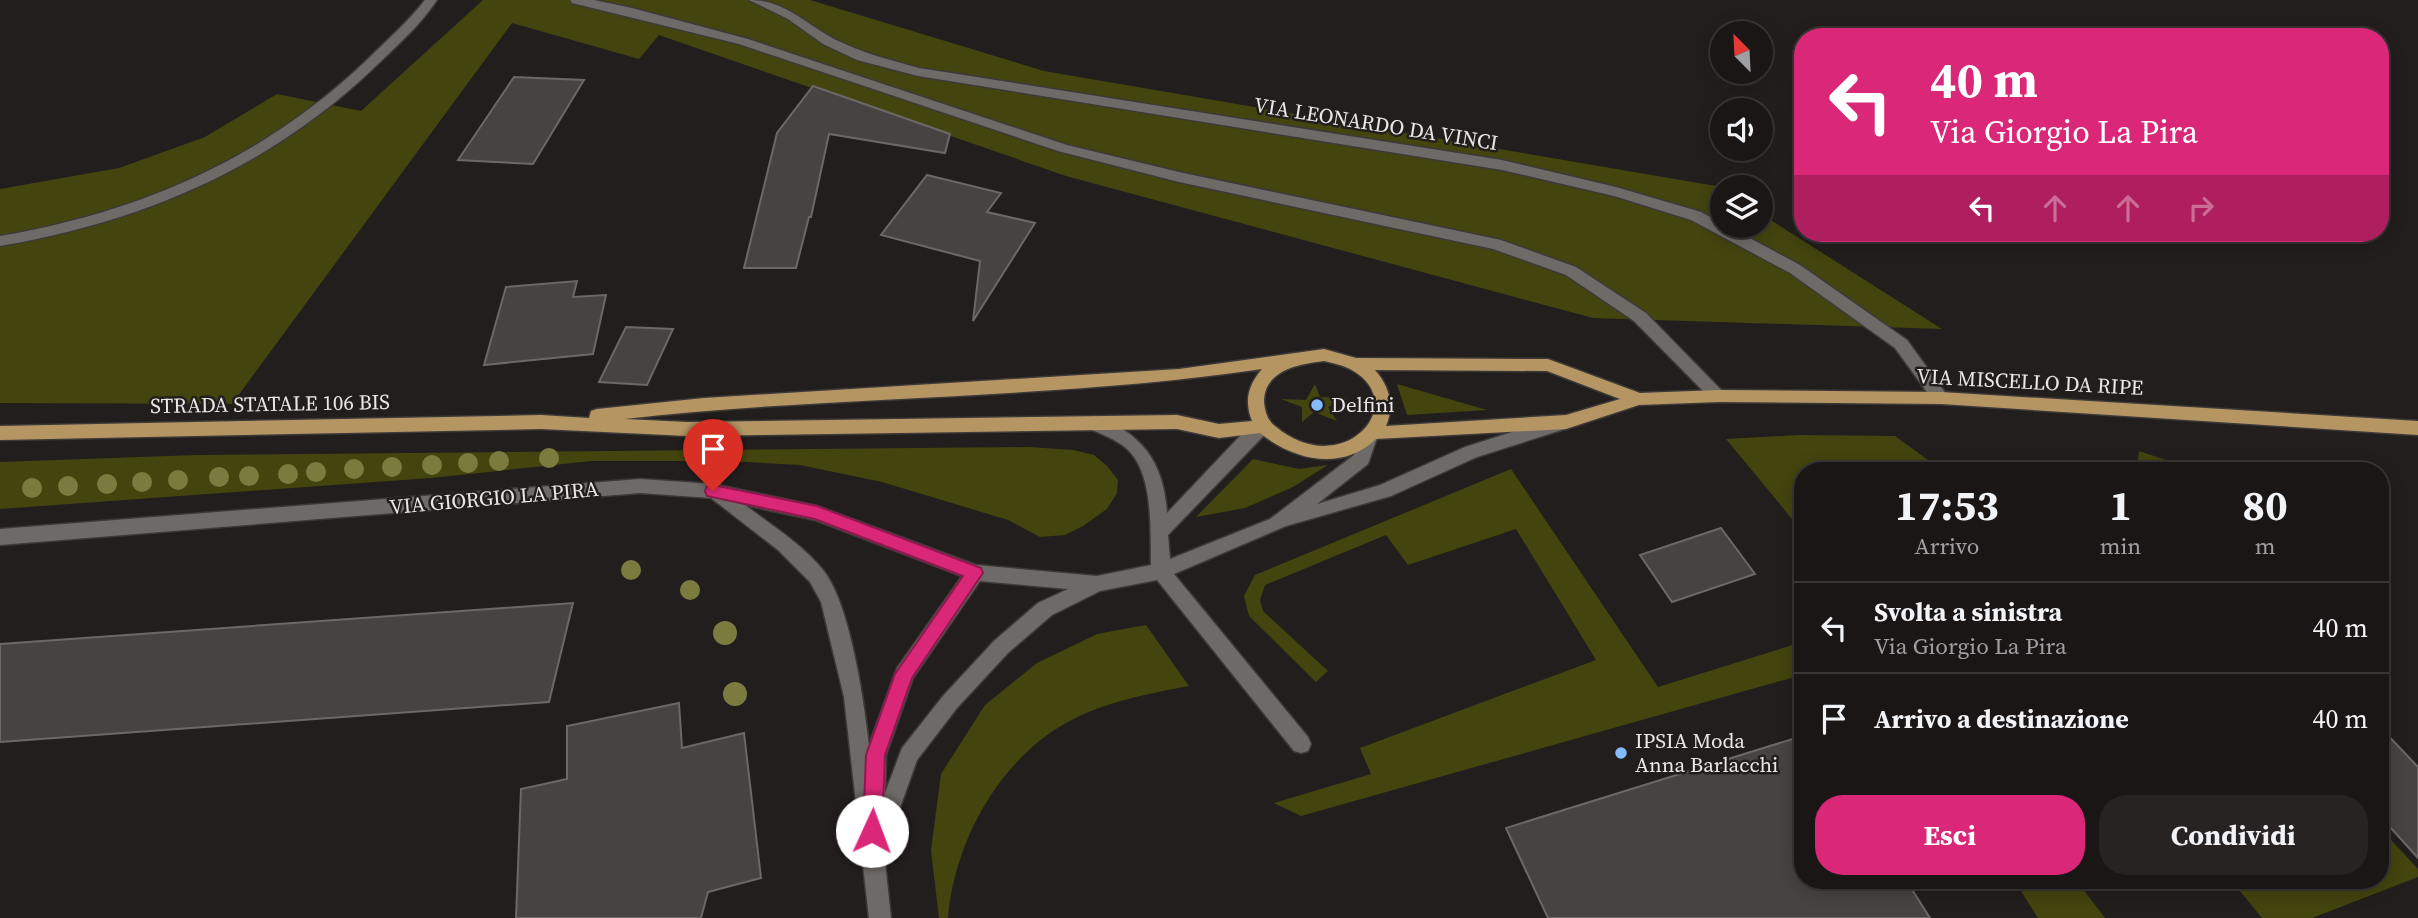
<!DOCTYPE html>
<html lang="it">
<style>
:root{--surface:#1a1616;--page:#272323;--text:#f1f3f6;--muted:#9f9fa1;--line:#383535;--accent:#db2777}
body{margin:0;font-family:"Source Serif 4",serif;background:var(--page);color:var(--text);height:100vh;display:flex;flex-direction:column;font-size:26px;white-space:nowrap}
*{box-sizing:border-box;margin:0}
p{font-size:23px;color:var(--muted)}
.icon{flex:none;width:38px;height:38px;fill:none;stroke:currentColor;stroke-width:2;stroke-linecap:round;stroke-linejoin:round}
.map{position:relative;flex:1;overflow:hidden}
.details{position:absolute;left:1794px;top:462px;width:595px;height:427px;display:flex;flex-direction:column;background:var(--surface);border-radius:28px;box-shadow:0 4px 18px #0003,0 0 0 2px var(--line)}
.details>*{flex:none}
.hud{position:absolute;left:1794px;top:28px;width:595px;height:214px;border-radius:28px;box-shadow:0 4px 18px #0003,0 0 0 2px var(--line);background:#db2777;color:#fff;overflow:hidden}
.needle{width:46px;rotate:336deg}
.controls{position:absolute;left:1710px;top:21px;display:grid;gap:14px}
.controls a{display:grid;place-items:center;width:63px;height:63px;border-radius:50%;background:var(--surface);box-shadow:0 4px 18px #0003,0 0 0 2px var(--line);font-size:35px}
.pin{position:absolute;display:grid;place-items:center;width:60px;height:60px;color:#fff;margin:-72px -30px;border-radius:50% 50% 50% 0;rotate:-45deg;box-shadow:0 0 7px #0007}
.pin .icon{rotate:45deg}
.me{position:absolute;width:77px;margin:-38px;rotate:2deg;stroke-linejoin:round;filter:drop-shadow(0 0 5px #0008)}
.turn{display:flex;align-items:center;gap:24px;height:147px;padding:0 21px;font-size:32px}
.turn .icon{width:91px;height:91px;stroke-width:2.5}
.turn b{display:block;font-size:49px;line-height:60px}
.lanes{display:flex;align-items:center;height:66px;padding:0 21px;background:#0003;justify-content:center;gap:35px;direction:ltr}
.lanes .off{opacity:.35}
.eta{display:flex;justify-content:space-evenly;align-items:center;height:119px;text-align:center}
.eta b{font-size:42px;font-weight:700;line-height:49px}
.button{display:flex;gap:14px;margin-top:auto;padding:14px 21px}
.button a{flex:1;height:80px;border-radius:28px;background:var(--accent);color:#fff;font-size:28px;font-weight:700;line-height:80px;text-align:center}
.button a+a{background:var(--page);color:var(--text)}
ul{padding:0;list-style:none}
li{display:flex;align-items:center;gap:21px;height:91px;padding:0 21px;border-top:2px solid var(--line)}
li div{flex:1}
li b{display:block;font-size:26px}
li em{font-style:normal}
.map>svg:first-child{display:block}
.green{fill:#44440f}
.building{fill:#484343;stroke:#6d6767;stroke-width:2}
.lines{fill:none;stroke-linecap:round;stroke-linejoin:round}
.minor-casing{stroke:#3d3938;stroke-width:3}
.major-casing{stroke:#3d3938;stroke-width:3}
.minor{fill:#6e6a67;fill-rule:evenodd}
.major{fill:#b59663;fill-rule:evenodd}
.tree{fill:#7b7a3f}
.route{fill:#db2777;stroke:#8e194d;stroke-width:2}
.poi-dot{fill:#85bbfb;stroke:#221e1d;stroke-width:2.5}
.labels{text-anchor:middle;stroke-width:5;stroke-linejoin:round;paint-order:stroke}
.street-label{font-size:21px;fill:#e9e6e5;stroke:#221e1d}
.poi-label{font-size:21px;fill:#e9e6e5;stroke:#221e1d;text-anchor:start}
</style>
<div class="map">
<svg width="2418" height="918" viewBox="0 0 2418 918">
<rect width="100%" height="100%" fill="#221e1d"/>
<!-- green -->
<path class="green" d="M483 0H810L1044 71 1716 186 1722 190V226H1760L1761 214 1942 329 1593 318 1066 176 659 35 639 59 512 23 232 404 0 403V189L119 168 205 137 277 94 361 111Z
M1315 384 1320 397 1347 398 1328 407 1337 421 1314 412 1302 422V407L1281 399 1306 400Z
M1397 384 1487 410 1407 415Z
M1799 435 1895 436 1943 471H1851L1815 467 1812 471H1802V480L1792 491 1802 504V531L1726 439Z
M1029 447 1073 450 1094 455 1107 466 1118 480 1117 493 1107 509 1083 526 1065 535 1040 537 1008 520 882 482 800 465 728 461H592L431 478 0 509V462L197 455Z
M2139 451 2199 471H2137Z
M1253 459 1299 469 1328 465 1293 487 1245 508 1196 517Z
M1511 469 1658 687 1802 642V678H1791L1301 816 1274 803 1371 774 1360 748 1596 660 1516 529 1408 565 1386 535 1265 585 1260 600 1263 611 1328 671 1316 682 1249 616 1244 596 1255 575Z
M1146 625 1189 686C1147 694 1103 702 1066 723 998 761 954 843 948 918H939L931 850 941 774 985 705 1037 663 1097 634Z
M2380 828 2418 869V877L2312 918H2262L2231 880H2380Z
M2014 880H2076L2105 918H2038Z"/>
<!-- building -->
<path class="building" d="M514 77 584 80 533 164 458 160Z
M813 86 950 134 945 153 829 134 811 217H809L796 268H744L777 133Z
M927 175 1001 193 987 212 1035 223 973 321 980 261 881 235Z
M577 281 573 297 606 295 593 354 484 365 506 287Z
M626 327 673 329 647 385 599 382Z
M1721 528 1755 574 1672 602 1640 555Z
M573 603 549 702 0 742V644Z
M679 703 682 748 744 733 761 878 708 892 701 918H516L521 789 567 779V726Z
M2380 727 2418 767V858L2380 816Z
M1802 736V880H1906L1930 918H1548L1506 828Z"/>
<g class="lines">
<!-- minor casing -->
<g class="minor-casing">
<path id="minor" d="M425 0H437C421 24 400 43 379 63 272 167 145 221 0 246V236C141 212 265 158 369 58 388 39 409 21 425 0Z
M570 0H594L632 8 748 39 1067 145 1179 172 1501 240 1576 267 1646 313 1727 396 1725 401H1713L1634 321 1566 275 1493 249 1179 182 1058 151 739 44 572 3Z
M749 0C785 0 805 24 836 40 863 53 890 60 919 68L1502 160 1616 187 1701 212 1800 265 1907 340 1949 398 1947 403H1935L1895 348 1790 273 1691 220 1614 196 1502 170 918 76 857 60 823 44 788 19Z
M1094 416C1142 432 1164 463 1167 513L1240 436 1258 421H1270L1273 426 1168 535 1170 559 1270 519 1354 455 1362 433H1374L1377 438 1368 464 1317 504 1380 485 1465 447 1562 416 1568 418 1571 423 1568 428 1477 457 1391 496 1286 526 1174 574 1308 737 1311 744 1308 751 1301 753 1294 751 1157 580 1100 591 1052 615 1008 653 957 708 917 760 884 853 891 918H869L844 697 821 602 810 582 778 550 711 498 640 493 0 545V529L640 479 713 484 817 506 976 565 1097 576 1151 565C1150 531 1155 467 1122 445 1112 438 1099 433 1088 428L1085 423 1088 418ZM745 505 815 520 962 576 897 668 869 745C864 701 850 603 823 570 802 544 771 525 745 505ZM980 581 1068 589 1038 603 994 641 943 696 902 748 885 793 886 755 913 678ZM881 803 877 813 876 805Z"/>
</g>
<!-- major casing -->
<g class="major-casing">
<path id="major" d="M1324 349 1356 358 1548 359 1640 393 1719 390 1941 392 2418 421V435L1941 404 1719 402 1639 405 1566 429 1376 439C1342 472 1293 460 1260 433L1219 438 1177 429 687 436 541 429 0 440V426L541 415 589 418 591 411 597 409 704 398 1179 369ZM1324 361C1332 363 1342 365 1350 369 1414 403 1342 483 1275 426 1267 420 1265 411 1264 402 1264 370 1299 364 1324 361ZM1262 369C1248 385 1244 401 1252 421L1219 424 1177 415 687 422 625 419C836 395 1051 400 1262 369ZM1375 370 1547 371 1620 399 1566 415 1386 426C1395 405 1389 386 1375 370Z"/>
</g>
<!-- minor -->
<use href="#minor" class="minor"/>
<!-- major -->
<use href="#major" class="major"/>
</g>
<!-- trees -->
<g class="tree">
<circle cx="549" cy="458" r="10"/>
<circle cx="499" cy="461" r="10"/>
<circle cx="468" cy="463" r="10"/>
<circle cx="432" cy="465" r="10"/>
<circle cx="392" cy="467" r="10"/>
<circle cx="354" cy="469" r="10"/>
<circle cx="316" cy="472" r="10"/>
<circle cx="288" cy="474" r="10"/>
<circle cx="249" cy="476" r="10"/>
<circle cx="219" cy="477" r="10"/>
<circle cx="178" cy="480" r="10"/>
<circle cx="142" cy="482" r="10"/>
<circle cx="107" cy="484" r="10"/>
<circle cx="68" cy="486" r="10"/>
<circle cx="32" cy="488" r="10"/>
<circle cx="631" cy="570" r="10"/>
<circle cx="690" cy="590" r="10"/>
<circle cx="725" cy="633" r="12"/>
<circle cx="735" cy="694" r="12"/>
</g>
<!-- route -->
<path class="route" d="M713 485 817 506 981 568 983 573 912 678 885 755 882 831 879 838 872 840 865 838 863 831 866 755 895 674 963 576 815 519 707 496 705 491 707 486Z"/>
<!-- markers -->
<g class="poi-dot">
<circle cx="1317" cy="405" r="7"/>
<circle cx="1621" cy="753" r="7"/>
</g>
<g class="labels">
<!-- street labels -->
<g class="street-label">
<text transform="translate(1376 124) rotate(9)" y="7">VIA LEONARDO DA VINCI</text>
<text transform="translate(2030 382) rotate(3)" y="7">VIA MISCELLO DA RIPE</text>
<text transform="translate(270 404) rotate(-1)" y="7">STRADA STATALE 106 BIS</text>
<text transform="translate(494 498) rotate(-5)" y="7">VIA GIORGIO LA PIRA</text>
</g>
<!-- poi labels -->
<g class="poi-label">
<text x="1331" y="412">Delfini</text>
<text x="1635" y="748">IPSIA Moda<tspan x="1635" dy="24">Anna Barlacchi</tspan></text>
</g>
</g>
</svg>
<div class="controls">
<a><svg class="needle" viewBox="-14 -14 28 28"><path d="M0-13l5 13h-10z" fill="#e53935"/><path d="M0 13l5-13h-10z" fill="#9f9fa1"/></svg></a>
<a><svg class="icon" aria-label="sound" viewBox="0 0 24 24"><path d="M4 9h4l5-4v14l-5-4H4zM17 9q2 3 0 6"/></svg></a>
<a><svg class="icon" aria-label="layers" viewBox="0 0 24 24"><path d="M12 4l9 5-9 5-9-5zM3 14l9 5 9-5"/></svg></a>
</div>
<div class="pin" style="left:713px;top:491px;background:#d93025"><svg class="icon" aria-label="arrive" viewBox="0 0 24 24"><path d="M6 21V4h12l-3 4 3 4H6"/></svg></div>
<svg class="me" style="left:872px;top:831px" viewBox="-20 -20 40 40"><circle r="19" fill="#fff"/><path d="M0-13L10 11 0 6-10 11z" fill="#db2777"/></svg>
<div class="hud">
<div class="turn"><svg class="icon" aria-label="left" viewBox="0 0 24 24"><path d="M17 20v-9H6M10 6l-5 5 5 5"/></svg><div><b>40 m</b>Via Giorgio La Pira</div></div>
<div class="lanes"><svg class="icon" aria-label="left" viewBox="0 0 24 24"><path d="M17 20v-9H6M10 6l-5 5 5 5"/></svg><svg class="icon off" aria-label="ahead" viewBox="0 0 24 24"><path d="M12 20V5M6 11l6-6 6 6"/></svg><svg class="icon off" aria-label="ahead" viewBox="0 0 24 24"><path d="M12 20V5M6 11l6-6 6 6"/></svg><svg class="icon off" aria-label="right" viewBox="0 0 24 24"><path d="M7 20v-9h11M14 6l5 5-5 5"/></svg></div>
</div>
<section class="details">
<div class="eta">
<div><b>17:53</b><p>Arrivo</p></div>
<div><b>1</b><p>min</p></div>
<div><b>80</b><p>m</p></div>
</div>
<ul>
<li><svg class="icon" aria-label="left" viewBox="0 0 24 24"><path d="M17 20v-9H6M10 6l-5 5 5 5"/></svg><div><b>Svolta a sinistra</b><p>Via Giorgio La Pira</p></div><em>40 m</em></li>
<li><svg class="icon" aria-label="arrive" viewBox="0 0 24 24"><path d="M6 21V4h12l-3 4 3 4H6"/></svg><div><b>Arrivo a destinazione</b></div><em>40 m</em></li>
</ul>
<div class="button"><a>Esci</a><a>Condividi</a></div>
</section>
</div>
